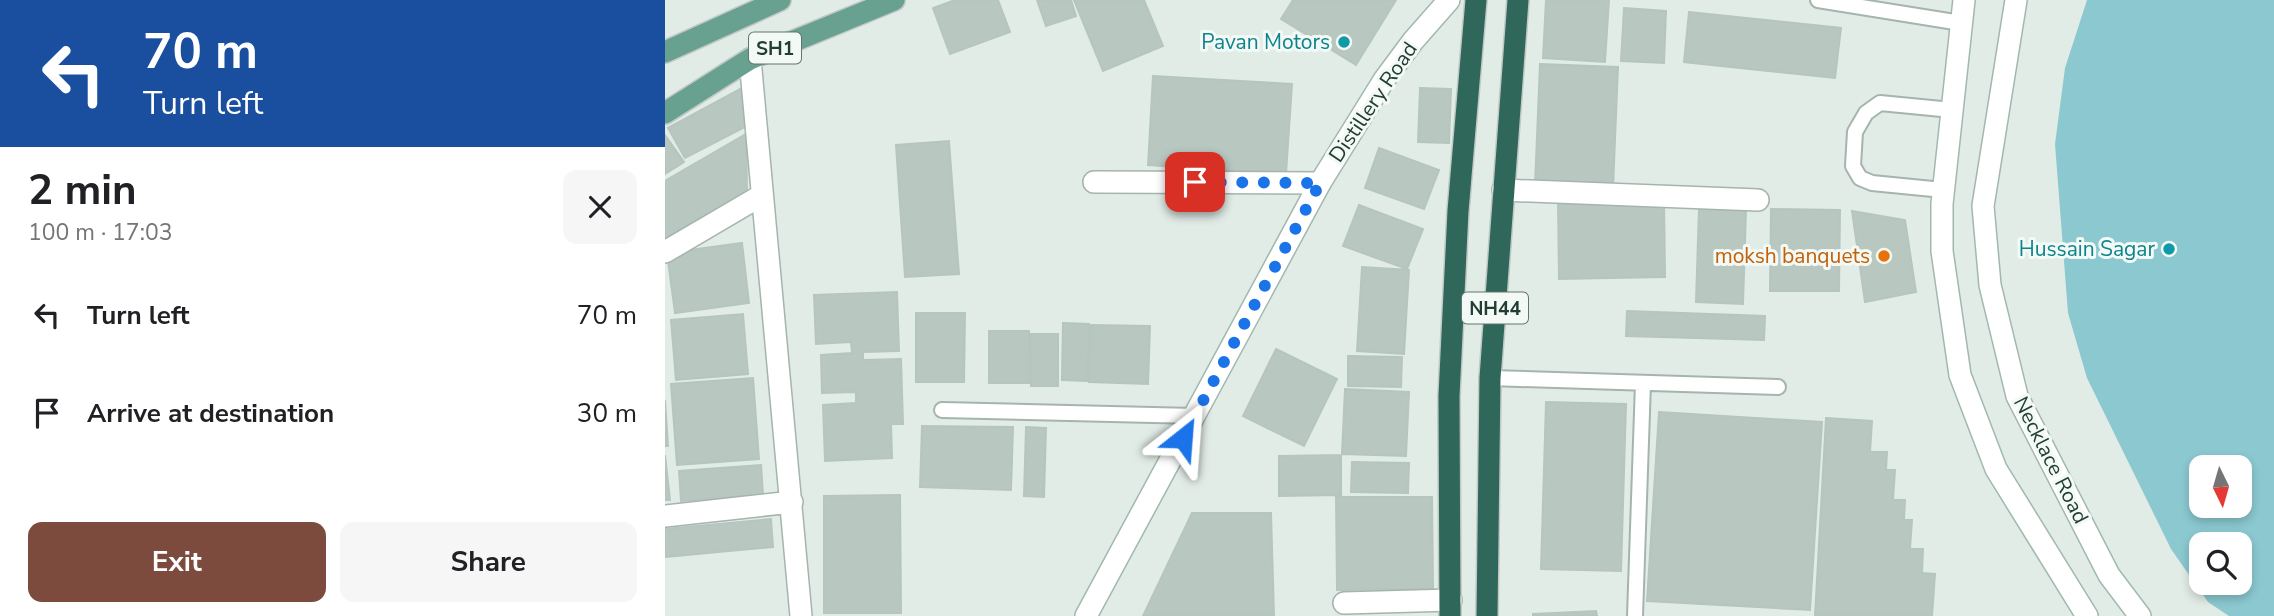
<!DOCTYPE html>
<meta charset="utf-8">
<style>
:root{--surface:#fff;--page:#f6f6f6;--text:#202124;--muted:#757577;--accent:#7d4a3e}
body{margin:0;font-family:"Nunito Sans",sans-serif;background:var(--page);color:var(--text);height:100vh;display:flex;flex-direction:column;font-size:26px;white-space:nowrap}
*{box-sizing:border-box;margin:0}
p{font-size:23px;color:var(--muted)}
.icon{flex:none;width:38px;height:38px;fill:none;stroke:currentColor;stroke-width:2;stroke-linecap:round;stroke-linejoin:round}
.map{position:relative;flex:1;overflow:hidden}
.panel{display:flex;flex-direction:column;background:var(--surface);width:665px}
.panel>*{flex:none}
.banner{background:#1a4fa0;color:#fff;overflow:hidden}
.needle{width:46px;rotate:175deg}
.controls{position:absolute;left:1524px;top:455px;display:grid;gap:14px}
.controls a{display:grid;place-items:center;width:63px;height:63px;border-radius:14px;background:var(--surface);box-shadow:0 4px 10px #0003;font-size:35px}
.pin{position:absolute;display:grid;place-items:center;width:60px;height:60px;color:#fff;margin:-30px;border-radius:14px;box-shadow:0 4px 10px #0006}
.me{position:absolute;width:77px;margin:-38px;rotate:28deg;stroke-linejoin:round;filter:drop-shadow(0 0 5px #0008)}
.turn{display:flex;align-items:center;gap:24px;height:147px;padding:0 28px;font-size:32px}
.turn .icon{width:91px;height:91px;stroke-width:2.5}
.turn b{display:block;font-size:49px;line-height:60px}
.round{display:grid;place-items:center;flex:none;width:74px;height:74px;border-radius:14px;background:var(--page)}
.headline{display:flex;align-items:center;justify-content:space-between;height:119px;padding:0 28px}
h1{font-size:42px;font-weight:700;line-height:52px}
.cta{display:flex;gap:14px;margin-top:auto;padding:14px 28px}
.cta a{flex:1;height:80px;border-radius:14px;background:var(--accent);color:#fff;font-size:28px;font-weight:700;line-height:80px;text-align:center}
.cta a+a{background:var(--page);color:var(--text)}
ul{padding:0;list-style:none}
li{display:flex;align-items:center;gap:21px;height:98px;padding:0 28px}
li div{flex:1}
li b{display:block;font-size:26px}
li em{font-style:normal}
main{display:flex;flex:1;min-height:0}
.map>svg:first-child{display:block}
.water{fill:#8bc8d0;fill-rule:evenodd}
.building{fill:#b8c7c0;stroke:#b5c6be;stroke-width:2}
.lines{fill:none;stroke-linecap:round;stroke-linejoin:round}
.lane-casing{stroke:#a5b4ae;stroke-width:18}
.street-casing{stroke:#a5b4ae;stroke-width:24}
.secondary-casing{stroke:#a1b8af;stroke-width:24}
.primary-casing{stroke:#c1c9c6;stroke-width:24}
.highway-casing{stroke:#c1c9c6;stroke-width:24}
.lane{stroke:#fff;stroke-width:14}
.street{stroke:#fff;stroke-width:21}
.secondary{stroke:#fff;stroke-width:21}
.primary{stroke:#68a190;stroke-width:21}
.highway{stroke:#2f685a;stroke-width:21}
.route{stroke:#1a73e8;stroke-width:12;stroke-dasharray:0 21.6}
.culture-dot{fill:#0f9aa8;stroke:#f3f9f5;stroke-width:2.5}
.food-dot{fill:#e8710a;stroke:#f3f9f5;stroke-width:2.5}
.labels{text-anchor:middle;stroke-width:6;stroke-linejoin:round;paint-order:stroke}
.shield{fill:#f3f9f5;stroke:#61756f;stroke-width:2}
.shield-label{font-size:19px;font-weight:bold;fill:#223d35}
.culture-label{font-size:21px;fill:#0d838f;stroke:#f3f9f5;text-anchor:end}
.street-label{font-size:21px;fill:#223d35;stroke:#f3f9f5}
.food-label{font-size:21px;fill:#c56008;stroke:#f3f9f5;text-anchor:end}
</style>
<main>
<section class="panel">
<div class="banner">
<div class="turn"><svg class="icon" aria-label="left" viewBox="0 0 24 24"><path d="M17 20v-9H6M10 6l-5 5 5 5"/></svg><div><b>70 m</b>Turn left</div></div>
</div>
<div class="headline"><div><h1>2 min</h1><p>100 m · 17:03</p></div><a class="round"><svg class="icon" aria-label="close" viewBox="0 0 24 24"><path d="M6 6l12 12M18 6L6 18"/></svg></a></div>
<ul>
<li><svg class="icon" aria-label="left" viewBox="0 0 24 24"><path d="M17 20v-9H6M10 6l-5 5 5 5"/></svg><div><b>Turn left</b></div><em>70 m</em></li>
<li><svg class="icon" aria-label="arrive" viewBox="0 0 24 24"><path d="M6 21V4h12l-3 4 3 4H6"/></svg><div><b>Arrive at destination</b></div><em>30 m</em></li>
</ul>
<div class="cta"><a>Exit</a><a>Share</a></div>
</section>
<div class="map">
<svg width="1609" height="616" viewBox="0 0 1609 616">
<rect width="100%" height="100%" fill="#e2ece7"/>
<!-- water -->
<path class="water" d="M1422 0H1609V616H1564L1543 602 1506 549 1422 378 1403 313 1390 144 1400 68ZM1536 467H1575V506H1536ZM1536 544H1575V583H1536Z"/>
<!-- building -->
<path class="building" d="M290 0H333L345 32 285 54 268 8Z
M372 0H406L411 16 381 26Z
M409 0H479L498 46 438 71Z
M628 0H731L691 65 616 19Z
M881 0H944L940 62 878 58Z
M959 8 1001 11 999 63 956 61Z
M1024 12 1176 28 1170 78 1019 62Z
M875 64 953 67 948 188 870 185Z
M488 76 627 84 621 174 483 165Z
M755 88 786 89 784 143 753 142Z
M75 89 80 127 20 158 3 128Z
M81 134 82 192 0 239V181Z
M0 135 19 162 0 174Z
M284 141 294 274 240 277 231 145Z
M714 148 774 170 759 209 700 188Z
M999 199 1000 277 894 279 893 201Z
M694 205 758 229 742 269 678 246Z
M1034 208 1081 210 1078 304 1031 302Z
M1106 209 1175 210 1174 291H1105Z
M1187 211 1240 220 1251 292 1200 302Z
M77 243 84 303 10 313 2 253Z
M697 267 744 270 739 354 692 351Z
M232 292 234 351 198 352V360L236 359 238 424H226L227 458 160 461 158 405 191 403V392L157 393 156 355 187 353 186 342 151 344 149 295Z
M962 311 1100 316 1099 340 961 336Z
M251 313H300L299 382H251Z
M78 314 83 374 11 380 6 320Z
M398 323 424 324 423 381 397 380Z
M426 325 485 326 483 384 424 382Z
M324 331H364V383H324Z
M365 334H393V386H366Z
M611 349 672 379 639 446 578 416Z
M683 356 737 357 736 387 683 386Z
M88 378 94 459 12 465 6 384Z
M680 389 744 392 741 456 677 454Z
M0 400 3 446H0Z
M881 402 961 404 956 571 876 569Z
M994 412 1157 422 1145 610 982 601Z
M1161 418 1207 421 1205 452H1222L1221 470H1230L1228 500H1240L1239 520H1247L1245 549H1258L1257 573 1270 574 1267 616H1150Z
M257 426 348 427 346 490 255 487Z
M361 427 381 428 379 497 359 496Z
M0 455 5 500H0Z
M676 455V495L614 496V456Z
M687 462 744 463 743 493 686 492Z
M96 465 98 495 16 501 14 471Z
M235 495 236 613H159V496Z
M671 497H767L768 589 672 590Z
M527 513H606L609 616H478Z
M106 519 108 547 0 557V529Z
M931 611 932 616H868V614Z"/>
<g class="lines">
<!-- lane casing -->
<g class="lane-casing">
<path id="lane" d="M1153 0 1296 23
M1278 190 1207 183 1195 178 1188 166 1190 132 1201 113 1215 103 1287 110
M825 378 1113 387
M277 410 530 416
M970 616 978 383"/>
</g>
<!-- street casing -->
<g class="street-casing">
<path id="street" d="M85 59 136 616
M429 182 655 183
M838 190 1093 200
M0 252 97 195
M0 516 127 502
M679 603 786 600"/>
</g>
<!-- secondary casing -->
<g class="secondary-casing">
<path id="secondary" d="M1299 0 1277 204V251L1295 375 1331 469 1422 616
M1351 0 1318 206 1325 285 1352 396 1444 575 1475 616
M421 616 655 183 719 80 748 41 784 0"/>
</g>
<!-- primary casing -->
<g class="primary-casing">
<path id="primary" d="M0 52 115 0
M0 113 85 59 229 0"/>
</g>
<!-- highway casing -->
<g class="highway-casing">
<path id="highway" d="M785 616 784 396 793 211 811 0
M822 616 825 378 853 0"/>
</g>
<!-- lane -->
<use href="#lane" class="lane"/>
<!-- street -->
<use href="#street" class="street"/>
<!-- secondary -->
<use href="#secondary" class="secondary"/>
<!-- primary -->
<use href="#primary" class="primary"/>
<!-- highway -->
<use href="#highway" class="highway"/>
</g>
<g class="lines">
<!-- route -->
<path class="route" d="M518 438 655 183 530 182"/>
</g>
<!-- markers -->
<g class="culture-dot">
<circle cx="679" cy="42" r="7"/>
<circle cx="1504" cy="249" r="7"/>
</g>
<circle class="food-dot" cx="1219" cy="256" r="7"/>
<g class="labels">
<!-- shield labels -->
<g class="shield">
<rect x="84" y="32.5" width="52" height="31" rx="5"/>
<rect x="797" y="292.5" width="66" height="31" rx="5"/>
</g>
<g class="shield-label">
<text x="110" y="55">SH1</text>
<text x="830" y="315">NH44</text>
</g>
<!-- culture labels -->
<g class="culture-label">
<text x="665" y="49">Pavan Motors</text>
<text x="1490" y="256">Hussain Sagar</text>
</g>
<!-- street labels -->
<g class="street-label">
<text transform="translate(708 102) rotate(-56)" y="7">Distillery Road</text>
<text transform="translate(1386 460) rotate(63)" y="7">Necklace Road</text>
</g>
<!-- food labels -->
<g class="food-label">
<text x="1205" y="263">moksh banquets</text>
</g>
</g>
</svg>
<div class="controls">
<a><svg class="needle" viewBox="-14 -14 28 28"><path d="M0-13l5 13h-10z" fill="#e53935"/><path d="M0 13l5-13h-10z" fill="#757577"/></svg></a>
<a><svg class="icon" aria-label="search" viewBox="0 0 24 24"><circle cx="10" cy="10" r="6"/><path d="M15 15l6 6"/></svg></a>
</div>
<div class="pin" style="left:530px;top:182px;background:#d93025"><svg class="icon" aria-label="arrive" viewBox="0 0 24 24"><path d="M6 21V4h12l-3 4 3 4H6"/></svg></div>
<svg class="me" style="left:518px;top:438px" viewBox="-20 -20 40 40"><path d="M0-17L14 15 0 8-14 15z" fill="#1a73e8" stroke="#fff" stroke-width="4"/></svg>
</div>
</main>
